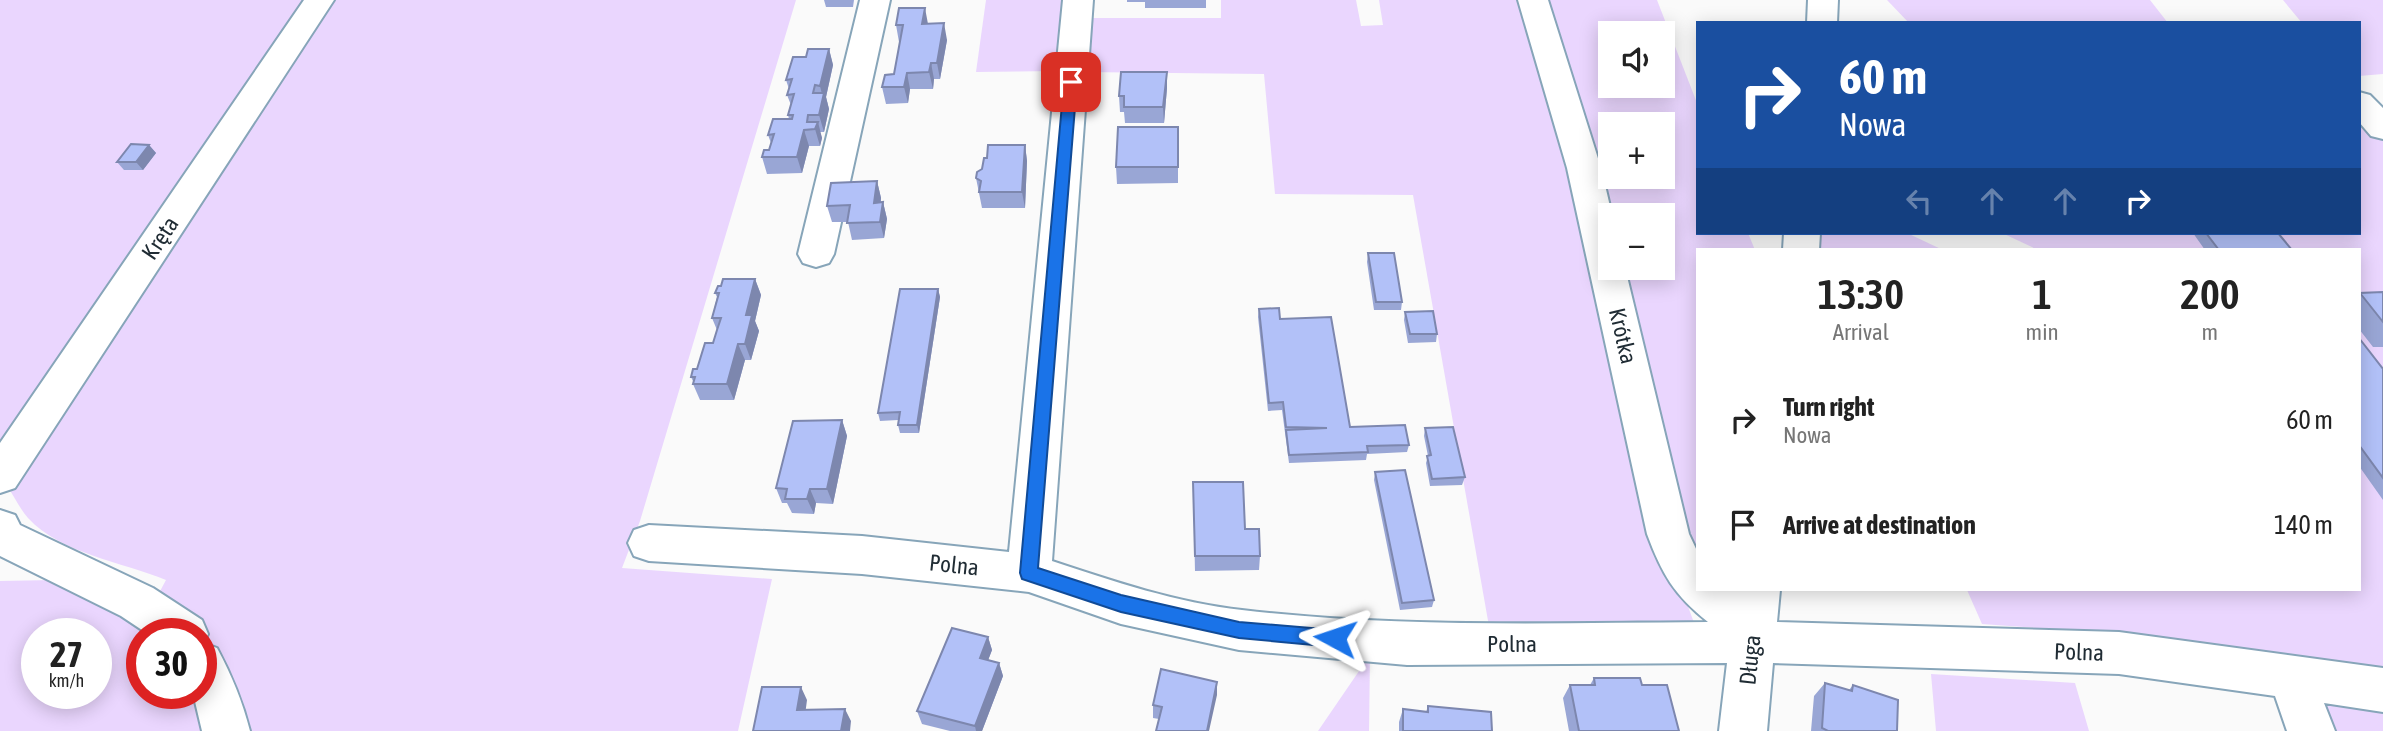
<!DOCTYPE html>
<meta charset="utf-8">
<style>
:root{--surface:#fff;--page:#f6f6f6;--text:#222;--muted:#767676}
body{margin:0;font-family:"Asap Condensed",sans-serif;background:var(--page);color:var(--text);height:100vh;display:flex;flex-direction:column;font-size:26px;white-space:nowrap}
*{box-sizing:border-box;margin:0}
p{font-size:23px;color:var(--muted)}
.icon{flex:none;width:38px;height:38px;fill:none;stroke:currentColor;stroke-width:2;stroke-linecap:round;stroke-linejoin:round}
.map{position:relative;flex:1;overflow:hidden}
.drawer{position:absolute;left:1696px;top:248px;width:665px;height:343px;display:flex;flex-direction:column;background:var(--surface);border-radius:0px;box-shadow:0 4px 18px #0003}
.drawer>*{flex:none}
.banner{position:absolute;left:1696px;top:21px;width:665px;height:214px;border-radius:0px;box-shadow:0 4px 18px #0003;background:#1a4fa0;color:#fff;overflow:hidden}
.fabs{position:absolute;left:1598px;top:21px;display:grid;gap:14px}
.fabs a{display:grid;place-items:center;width:77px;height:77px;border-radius:0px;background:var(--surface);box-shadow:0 4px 18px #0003;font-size:35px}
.speed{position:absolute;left:21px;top:618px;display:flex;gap:14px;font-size:35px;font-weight:700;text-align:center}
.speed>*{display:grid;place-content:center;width:91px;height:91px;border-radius:50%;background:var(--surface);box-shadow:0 4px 18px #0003;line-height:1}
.speed small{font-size:18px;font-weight:400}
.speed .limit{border:10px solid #d22;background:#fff;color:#111}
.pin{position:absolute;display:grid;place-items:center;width:60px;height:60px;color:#fff;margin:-30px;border-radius:14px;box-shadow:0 4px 10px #0006}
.me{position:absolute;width:77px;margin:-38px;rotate:275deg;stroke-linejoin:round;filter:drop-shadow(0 0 5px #0008)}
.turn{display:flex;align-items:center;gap:24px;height:147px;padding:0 28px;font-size:32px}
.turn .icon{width:91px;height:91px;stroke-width:2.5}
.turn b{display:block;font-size:49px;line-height:60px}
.lanes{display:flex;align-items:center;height:66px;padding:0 28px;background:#0003;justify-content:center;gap:35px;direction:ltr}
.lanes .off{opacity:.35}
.eta{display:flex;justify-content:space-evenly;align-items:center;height:119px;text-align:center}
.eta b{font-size:42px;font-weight:600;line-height:49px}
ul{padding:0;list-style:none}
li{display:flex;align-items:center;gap:21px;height:105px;padding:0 28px}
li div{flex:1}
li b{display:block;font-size:26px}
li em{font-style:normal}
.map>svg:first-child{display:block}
.green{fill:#ead6fe;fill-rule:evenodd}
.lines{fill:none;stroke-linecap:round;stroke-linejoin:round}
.minor-casing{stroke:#87a5b9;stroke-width:4}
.minor{fill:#fff;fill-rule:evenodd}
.wall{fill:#99a6d5}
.shaded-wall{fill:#7d87ae}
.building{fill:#b2c1f8;stroke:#7d87ae;stroke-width:2}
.route{fill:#1a73e8;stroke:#114b97;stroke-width:2}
.labels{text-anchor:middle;stroke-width:5;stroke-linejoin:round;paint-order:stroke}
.street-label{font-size:23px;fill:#202c34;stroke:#fff}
</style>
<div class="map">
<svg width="2383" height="731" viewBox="0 0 2383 731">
<rect width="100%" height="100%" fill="#fafafa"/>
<!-- green -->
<path class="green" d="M0 0H313L0 468Z
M332 0H796L640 521 622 568 772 579 738 731H0V581L54 580 143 623 166 580C123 562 61 554 28 518 20 509 14 496 7 486ZM37 634H96V693H37ZM142 634H201V693H142Z
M986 0H1064L1058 71 976 72Z
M1221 0H1356L1361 26 1383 25 1379 0H1519L1678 579 1697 631 1490 632 1413 195 1275 194 1264 74 1082 72 1085 18H1221Z
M1543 0H1657L1697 103 1698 233H1748L1755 250H1698L1697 553 1690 542 1638 325 1622 268H1662V215H1610ZM1610 33H1662V86H1610ZM1610 124H1662V177H1610Z
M1887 0H2150L2168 23H1909Z
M2283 0H2383V74L2359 76V23H2302Z
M2359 113 2383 139V684L2133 635 1982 624 1967 590H2359V250H2038L2002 233H2359Z
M1820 233H1907L1943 250H1819Z
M1370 655 1369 731H1318Z
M1931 674 2075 683 2089 731H1936Z
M2320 691 2383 701V731H2336Z"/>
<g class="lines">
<!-- minor casing -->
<g class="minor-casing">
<path id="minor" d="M304 0H334L15 488 0 493V443Z
M860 0H890L834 254 829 263 816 267 803 263 798 254Z
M1063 0H1093L1052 561C1112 581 1178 603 1242 610 1396 628 1552 623 1708 622 1674 595 1662 574 1647 534L1567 168 1518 0H1548L1601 168 1612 215H1610V268H1625L1689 534 1698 553V590H1780L1777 622 2119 632 2383 668V712L2324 703 2335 731H2287L2275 696 2119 674 1773 663 1767 731H1719L1727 663 1407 665 1239 650 1121 624 1029 592 862 574 649 561 634 556 628 543 634 530 649 525 862 536 1009 552Z
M1808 0H1838L1837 23H1807Z
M2359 92 2370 95 2383 108V139L2371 136 2359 122Z
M1784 233H1820L1819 250H1783Z
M0 510 15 515 20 525 153 588 202 620 208 634 204 643 217 648C232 676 242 700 250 731H202L193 693H201V634H148L121 616 0 556Z"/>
</g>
<!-- minor -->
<use href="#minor" class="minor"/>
</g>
<!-- wall -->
<path class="wall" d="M824 0H854L853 7H826Z
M1127 0H1206V8H1145V2H1127Z
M928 24 947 40 940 79H934L933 89H910L908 103 886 104 882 87 894 74 900 41 899 42 896 25Z
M829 49 833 65 826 97 829 109 824 132H820L822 138 820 146H809L802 173 767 174 762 157 769 150 771 143 768 135 789 119 788 115 791 105 787 95 789 89 786 80 806 57Z
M1167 88 1164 123H1125L1124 112H1120L1119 96Z
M1178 127V183L1117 184 1116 167Z
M149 145 156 153 143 170H124L117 162Z
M1025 145 1027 161 1025 208H982L976 178 982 169 987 158Z
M877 181 881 198V203L883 202 887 219 884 238 852 240 848 222H832L827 206Z
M2193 233H2278L2292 250H2205Z
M1368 253 1402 302 1401 310H1374L1367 262Z
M755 279 761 295 755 321 759 331 751 360H745L734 400H700L693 384V381L691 377 713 343 717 330 712 318 717 297 715 293Z
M938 289 940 297 919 433H900L898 425V420L880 421 878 413Z
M2383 292V347H2373L2359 329V294L2360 293Z
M1259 309 1280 319 1350 427 1409 445 1407 452 1367 454 1366 460 1289 463 1282 410 1268 411 1258 317Z
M1405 312 1437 334 1436 342 1408 343 1404 320Z
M2359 338 2383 369V500L2359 466Z
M842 420 847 436 833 504 816 503 814 514 792 513 787 503H782L776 488Z
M1425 428 1465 477 1462 485 1430 486 1426 463 1428 456 1424 436Z
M1375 472 1434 600 1432 607 1400 610 1374 480Z
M1193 482 1245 529 1260 556 1259 570 1195 571Z
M988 637 992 650 988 660 999 663 1003 676 982 731H950L922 724 917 711Z
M1594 678 1642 685 1679 731H1569L1563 698 1570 685H1590Z
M1825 683 1849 690 1853 685 1897 731H1811L1814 696Z
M1217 695 1159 719 1153 718V705Z
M1428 706 1492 731H1399V722L1403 709 1426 712Z"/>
<!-- shaded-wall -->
<path class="shaded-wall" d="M925 8 928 24H922Z
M944 23 947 40 940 79 937 63Z
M829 49 833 65 826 97 829 109 824 132 819 115 823 98 820 86Z
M931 63 934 79 933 89 929 72Z
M1167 72V88L1164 123 1163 107Z
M907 73 910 89 908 103 904 87Z
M818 122 822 138 820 146 815 129Z
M804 130 809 146 802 173 797 157Z
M149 145 156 153 143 170 136 162Z
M1025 145 1027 161 1025 208 1022 192Z
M877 181 881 198 878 219 874 203Z
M883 202 887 219 884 238 880 222Z
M755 279 761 295 755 321 759 331 751 360 745 344 746 315Z
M938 289 940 297 919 433 917 425Z
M738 344 745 360 734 400 727 384Z
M842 420 847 436 833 504 827 489Z
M810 489 816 503 814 514 807 499Z
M988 637 992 650 984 671 980 658Z
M999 663 1003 676 982 731H976L975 726Z
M1217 682V695L1209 731H1207Z
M801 687 807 700 804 723 797 710Z
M845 709 851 721 850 731H841Z"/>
<!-- building -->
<path class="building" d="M899 8H925L922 24 944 23 937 63H931L929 72 907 73 904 87H882L885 75 894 74 903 25H896Z
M808 49H829L820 86 815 85 813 93H824L819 115H808L807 122H818L815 129 804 130 797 157H762L764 150H769L774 134 768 135 773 119H792L793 115H788L794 94 787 95 792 79 786 80 793 57H806Z
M1121 72H1167L1163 107H1124V96H1119Z
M1118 127H1178V167H1116Z
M131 144 149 145 136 162H117Z
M988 145H1025L1022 192H979L981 181 976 178 977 172 982 169 984 158H987Z
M877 181 874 203 883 202 880 222 847 223 850 205 827 206 831 183Z
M2206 233H2278L2292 250H2219Z
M1368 253H1394L1402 302H1376Z
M723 279H755L746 315H752L745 344H738L727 384H693L695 377H691L693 369H697L705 343H713L717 330 721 318H712L719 293H715L718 286H721Z
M900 289H938L917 425H898L900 412 878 413Z
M2383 292V322L2360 293Z
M1279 308 1280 319 1331 317 1350 427 1405 425 1409 445 1367 446 1368 452 1289 455 1286 430 1327 428 1286 427 1283 402 1269 403 1259 309Z
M1433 311 1437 334H1410L1405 312Z
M2359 338 2383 369V478L2359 445Z
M842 420 827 489H810L807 499H785L787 489 776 488 793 421Z
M1453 427 1465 477 1432 479 1427 456 1431 455 1425 428Z
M1405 470 1434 600 1402 603 1375 472Z
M1193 482H1243L1245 529H1259L1260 556H1195Z
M952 628 988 637 980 658 999 663 975 726 917 711Z
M1161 669 1217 682 1207 731H1156L1162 707 1153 705Z
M1594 678H1640L1642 685H1667L1679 731H1579L1570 685H1595Z
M1825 683 1852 691 1853 685 1898 700 1897 731H1828L1822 728Z
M762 687H801L797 710 845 709 841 731H753Z
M1428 706 1491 712 1492 731H1403V709L1428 712Z"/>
<!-- route -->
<path class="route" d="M1071 78 1077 82 1038 568 1121 595 1239 622 1335 630 1341 632 1344 638 1341 644 1335 647 1239 638 1121 612 1022 579 1020 573 1064 82Z"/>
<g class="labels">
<!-- street labels -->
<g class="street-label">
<text transform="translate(160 238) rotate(-56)" y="8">Kręta</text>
<text transform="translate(1623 336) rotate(77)" y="8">Krótka</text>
<text transform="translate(954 565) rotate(6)" y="8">Polna</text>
<text x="1512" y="652">Polna</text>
<text transform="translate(2079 652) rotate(2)" y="8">Polna</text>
<text transform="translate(1750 660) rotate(-84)" y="8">Długa</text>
</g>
</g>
</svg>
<div class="fabs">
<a><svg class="icon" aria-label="sound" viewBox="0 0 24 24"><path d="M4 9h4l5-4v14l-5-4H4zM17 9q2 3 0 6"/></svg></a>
<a>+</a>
<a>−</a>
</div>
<div class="speed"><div>27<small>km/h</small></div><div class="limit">30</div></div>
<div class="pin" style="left:1071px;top:82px;background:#d93025"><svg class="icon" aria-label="arrive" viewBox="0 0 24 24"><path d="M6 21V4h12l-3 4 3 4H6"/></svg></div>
<svg class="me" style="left:1335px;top:638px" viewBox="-20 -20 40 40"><path d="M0-17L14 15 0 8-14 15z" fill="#1a73e8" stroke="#fff" stroke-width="4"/></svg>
<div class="banner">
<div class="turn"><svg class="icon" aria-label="right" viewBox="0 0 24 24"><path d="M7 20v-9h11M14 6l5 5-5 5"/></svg><div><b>60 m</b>Nowa</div></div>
<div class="lanes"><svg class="icon off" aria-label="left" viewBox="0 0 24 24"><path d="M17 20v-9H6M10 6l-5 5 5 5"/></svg><svg class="icon off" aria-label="ahead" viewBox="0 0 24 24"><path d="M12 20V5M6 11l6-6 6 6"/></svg><svg class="icon off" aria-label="ahead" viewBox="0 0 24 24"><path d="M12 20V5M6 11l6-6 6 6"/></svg><svg class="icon" aria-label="right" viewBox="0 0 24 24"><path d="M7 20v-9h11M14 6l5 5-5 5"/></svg></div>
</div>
<section class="drawer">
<div class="eta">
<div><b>13:30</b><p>Arrival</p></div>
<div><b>1</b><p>min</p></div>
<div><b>200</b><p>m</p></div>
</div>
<ul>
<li><svg class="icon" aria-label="right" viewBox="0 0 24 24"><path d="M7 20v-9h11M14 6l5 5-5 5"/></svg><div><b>Turn right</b><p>Nowa</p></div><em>60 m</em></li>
<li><svg class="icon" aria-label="arrive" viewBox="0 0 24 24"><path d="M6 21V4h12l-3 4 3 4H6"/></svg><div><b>Arrive at destination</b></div><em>140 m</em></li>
</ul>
</section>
</div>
